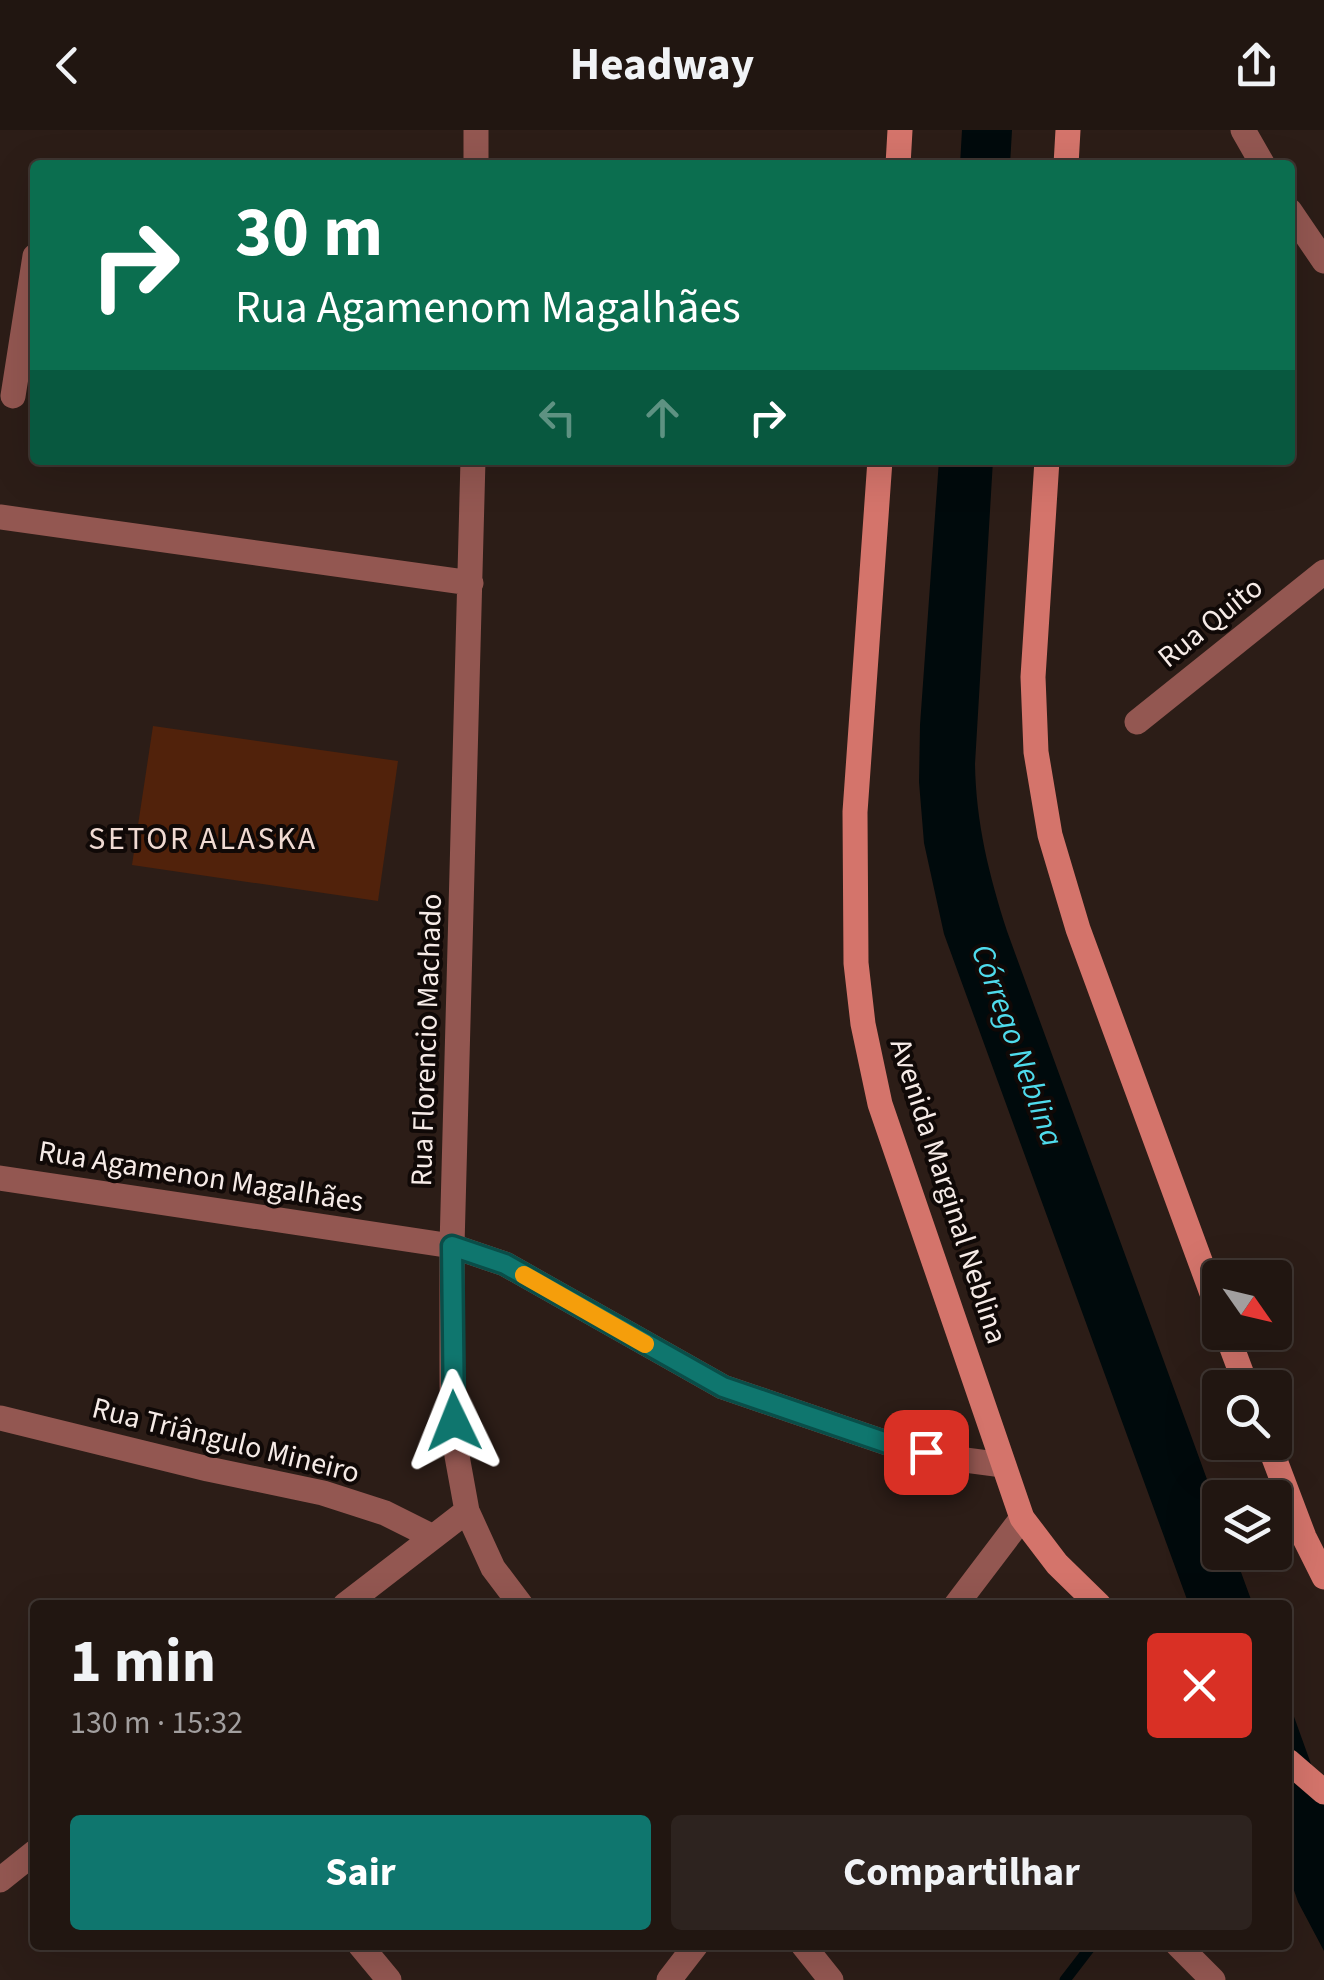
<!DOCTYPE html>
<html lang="pt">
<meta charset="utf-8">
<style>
:root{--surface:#211611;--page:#2d231f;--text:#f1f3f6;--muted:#a29f9f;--line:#3e3531;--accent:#0f766e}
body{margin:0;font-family:"Source Sans 3",sans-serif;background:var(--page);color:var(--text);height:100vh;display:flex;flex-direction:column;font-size:38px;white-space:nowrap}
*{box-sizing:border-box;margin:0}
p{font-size:32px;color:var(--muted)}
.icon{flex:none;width:55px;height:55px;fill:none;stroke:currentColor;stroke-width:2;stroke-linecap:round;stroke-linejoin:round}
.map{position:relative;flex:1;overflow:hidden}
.side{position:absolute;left:30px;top:1470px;width:1262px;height:350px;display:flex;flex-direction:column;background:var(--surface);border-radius:10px;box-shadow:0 10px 40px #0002,0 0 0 2px var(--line)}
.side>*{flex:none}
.banner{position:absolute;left:30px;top:30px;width:1265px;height:305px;border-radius:10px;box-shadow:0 10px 40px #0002,0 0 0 2px var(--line);background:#0b6e4f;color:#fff;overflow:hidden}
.needle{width:65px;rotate:124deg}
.tools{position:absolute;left:1202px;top:1130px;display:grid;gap:20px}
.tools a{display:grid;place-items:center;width:90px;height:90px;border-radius:10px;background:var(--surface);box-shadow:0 10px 40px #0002,0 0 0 2px var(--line);font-size:50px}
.pin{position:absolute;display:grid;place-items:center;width:85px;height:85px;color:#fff;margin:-42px;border-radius:20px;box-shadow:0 5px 15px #0006}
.me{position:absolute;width:110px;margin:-55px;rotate:358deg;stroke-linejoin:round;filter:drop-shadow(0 0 8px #0008)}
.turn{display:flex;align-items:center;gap:35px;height:210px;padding:0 40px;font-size:45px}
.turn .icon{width:130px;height:130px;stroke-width:2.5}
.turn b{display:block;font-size:70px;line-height:85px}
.lanes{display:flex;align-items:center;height:95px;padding:0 40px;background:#0003;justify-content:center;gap:50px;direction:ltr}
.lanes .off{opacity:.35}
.round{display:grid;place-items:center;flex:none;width:105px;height:105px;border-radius:10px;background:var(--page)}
.summary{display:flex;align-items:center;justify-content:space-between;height:170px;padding:0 40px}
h1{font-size:60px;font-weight:700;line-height:75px}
.action{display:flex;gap:20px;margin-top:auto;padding:20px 40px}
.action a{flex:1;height:115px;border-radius:10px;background:var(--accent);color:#fff;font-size:40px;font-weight:700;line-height:115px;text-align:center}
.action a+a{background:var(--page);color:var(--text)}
header{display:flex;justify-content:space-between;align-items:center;height:130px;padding:0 40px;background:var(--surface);font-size:45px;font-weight:700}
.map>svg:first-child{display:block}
.green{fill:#51220b}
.water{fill:#000a0c}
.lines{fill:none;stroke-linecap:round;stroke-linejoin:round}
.stream{stroke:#000a0c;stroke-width:11}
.street{stroke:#935751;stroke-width:25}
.secondary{stroke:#d4746b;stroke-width:25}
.route-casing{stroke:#0a4d48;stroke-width:25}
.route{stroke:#0f766e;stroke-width:18}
.slow{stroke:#f59e0b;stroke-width:18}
.labels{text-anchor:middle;stroke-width:8;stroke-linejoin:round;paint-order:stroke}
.street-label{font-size:30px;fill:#f6ebe7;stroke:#100907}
.neighbourhood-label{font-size:32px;letter-spacing:2.5px;fill:#f0dad2;stroke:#100907}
.water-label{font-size:32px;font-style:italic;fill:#4fdbec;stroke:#100907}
</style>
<header><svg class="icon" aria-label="back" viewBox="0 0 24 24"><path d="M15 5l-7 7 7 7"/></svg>Headway<svg class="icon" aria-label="share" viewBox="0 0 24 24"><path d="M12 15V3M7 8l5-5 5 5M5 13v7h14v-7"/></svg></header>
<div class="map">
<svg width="1324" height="1850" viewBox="0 0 1324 1850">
<rect width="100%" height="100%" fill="#2c1d17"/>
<!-- green -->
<path class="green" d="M153 596 398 631 378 771 132 735Z"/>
<!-- water -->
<path class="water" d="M962 0H1012L1010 35H960Z
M939 330H993L975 634C976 693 989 745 1007 801L1220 1385V1422L1234 1423 1253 1475H1189L944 804 924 713 919 652 920 595Z
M1288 1570 1324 1670V1821L1298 1772 1288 1743Z"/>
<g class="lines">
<!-- stream -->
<path class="stream" d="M1065 1850 1092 1815"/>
<!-- street -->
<path class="street" d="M1243 0 1263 35
M476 35V0
M1290 81 1324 131
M13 266 35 126
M473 330 452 1116V1256L457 1326 467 1381 493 1438 521 1475
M0 387 471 453
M1137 592 1324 442
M0 1048 452 1116 505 1134 723 1257 887 1313 965 1330 1003 1335
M0 1288 208 1339 323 1363 385 1383 433 1407
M345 1475 467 1381
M956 1475 1022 1388
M0 1750 35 1722
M360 1815 389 1850
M803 1815 831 1850
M1178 1815 1213 1850
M669 1850 696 1815"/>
<!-- secondary -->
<path class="secondary" d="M898 35 900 0
M1066 35 1068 0
M880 330 855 682 856 833 863 894 880 974 1022 1388 1057 1434 1099 1475
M1047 330 1033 547 1036 622 1050 705 1078 799 1220 1185
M1226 1202 1247 1258
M1268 1312 1304 1407 1324 1447
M1288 1631 1324 1662"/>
</g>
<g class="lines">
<!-- route casing -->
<g class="route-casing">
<path id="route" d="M454 1291 452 1116 505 1134 723 1257 887 1313 926 1322"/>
</g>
<!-- route -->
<use href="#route" class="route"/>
<!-- slow -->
<path class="slow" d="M524 1145 645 1214"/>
</g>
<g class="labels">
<!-- street labels -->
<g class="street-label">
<text transform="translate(1210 492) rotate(-39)" y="10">Rua Quito</text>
<text transform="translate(426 910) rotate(-88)" y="10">Rua Florencio Machado</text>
<text transform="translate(201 1046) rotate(9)" y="10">Rua Agamenon Magalhães</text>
<text transform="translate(949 1061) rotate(72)" y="10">Avenida Marginal Neblina</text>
<text transform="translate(226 1310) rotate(14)" y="10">Rua Triângulo Mineiro</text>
</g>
<!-- neighbourhood labels -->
<g class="neighbourhood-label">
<text x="203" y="719">SETOR ALASKA</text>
</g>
<!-- water labels -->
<g class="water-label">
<text transform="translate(1018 915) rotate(70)" y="11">Córrego Neblina</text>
</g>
</g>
</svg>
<div class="tools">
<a><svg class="needle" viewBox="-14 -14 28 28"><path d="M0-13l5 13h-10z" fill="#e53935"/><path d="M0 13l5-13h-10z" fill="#a29f9f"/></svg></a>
<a><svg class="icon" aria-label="search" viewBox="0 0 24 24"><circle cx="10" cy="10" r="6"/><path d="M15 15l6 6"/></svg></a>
<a><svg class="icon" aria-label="layers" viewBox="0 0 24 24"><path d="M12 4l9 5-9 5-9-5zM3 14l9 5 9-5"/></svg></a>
</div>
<div class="pin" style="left:926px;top:1322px;background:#d93025"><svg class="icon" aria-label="arrive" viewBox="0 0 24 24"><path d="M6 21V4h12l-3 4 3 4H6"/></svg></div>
<svg class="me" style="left:454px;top:1291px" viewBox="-20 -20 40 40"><path d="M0-17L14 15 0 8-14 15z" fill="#0f766e" stroke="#fff" stroke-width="4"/></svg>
<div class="banner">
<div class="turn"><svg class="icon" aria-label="right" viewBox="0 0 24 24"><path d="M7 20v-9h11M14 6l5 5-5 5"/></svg><div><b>30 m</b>Rua Agamenom Magalhães</div></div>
<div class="lanes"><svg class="icon off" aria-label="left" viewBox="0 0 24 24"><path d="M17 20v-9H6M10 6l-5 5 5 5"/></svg><svg class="icon off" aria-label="ahead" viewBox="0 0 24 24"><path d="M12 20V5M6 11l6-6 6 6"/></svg><svg class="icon" aria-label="right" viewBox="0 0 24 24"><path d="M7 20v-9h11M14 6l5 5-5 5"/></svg></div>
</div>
<section class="side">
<div class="summary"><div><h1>1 min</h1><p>130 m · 15:32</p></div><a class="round" style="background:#d93025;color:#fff"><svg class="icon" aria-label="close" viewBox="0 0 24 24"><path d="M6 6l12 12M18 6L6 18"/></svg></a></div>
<div class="action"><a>Sair</a><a>Compartilhar</a></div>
</section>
</div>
